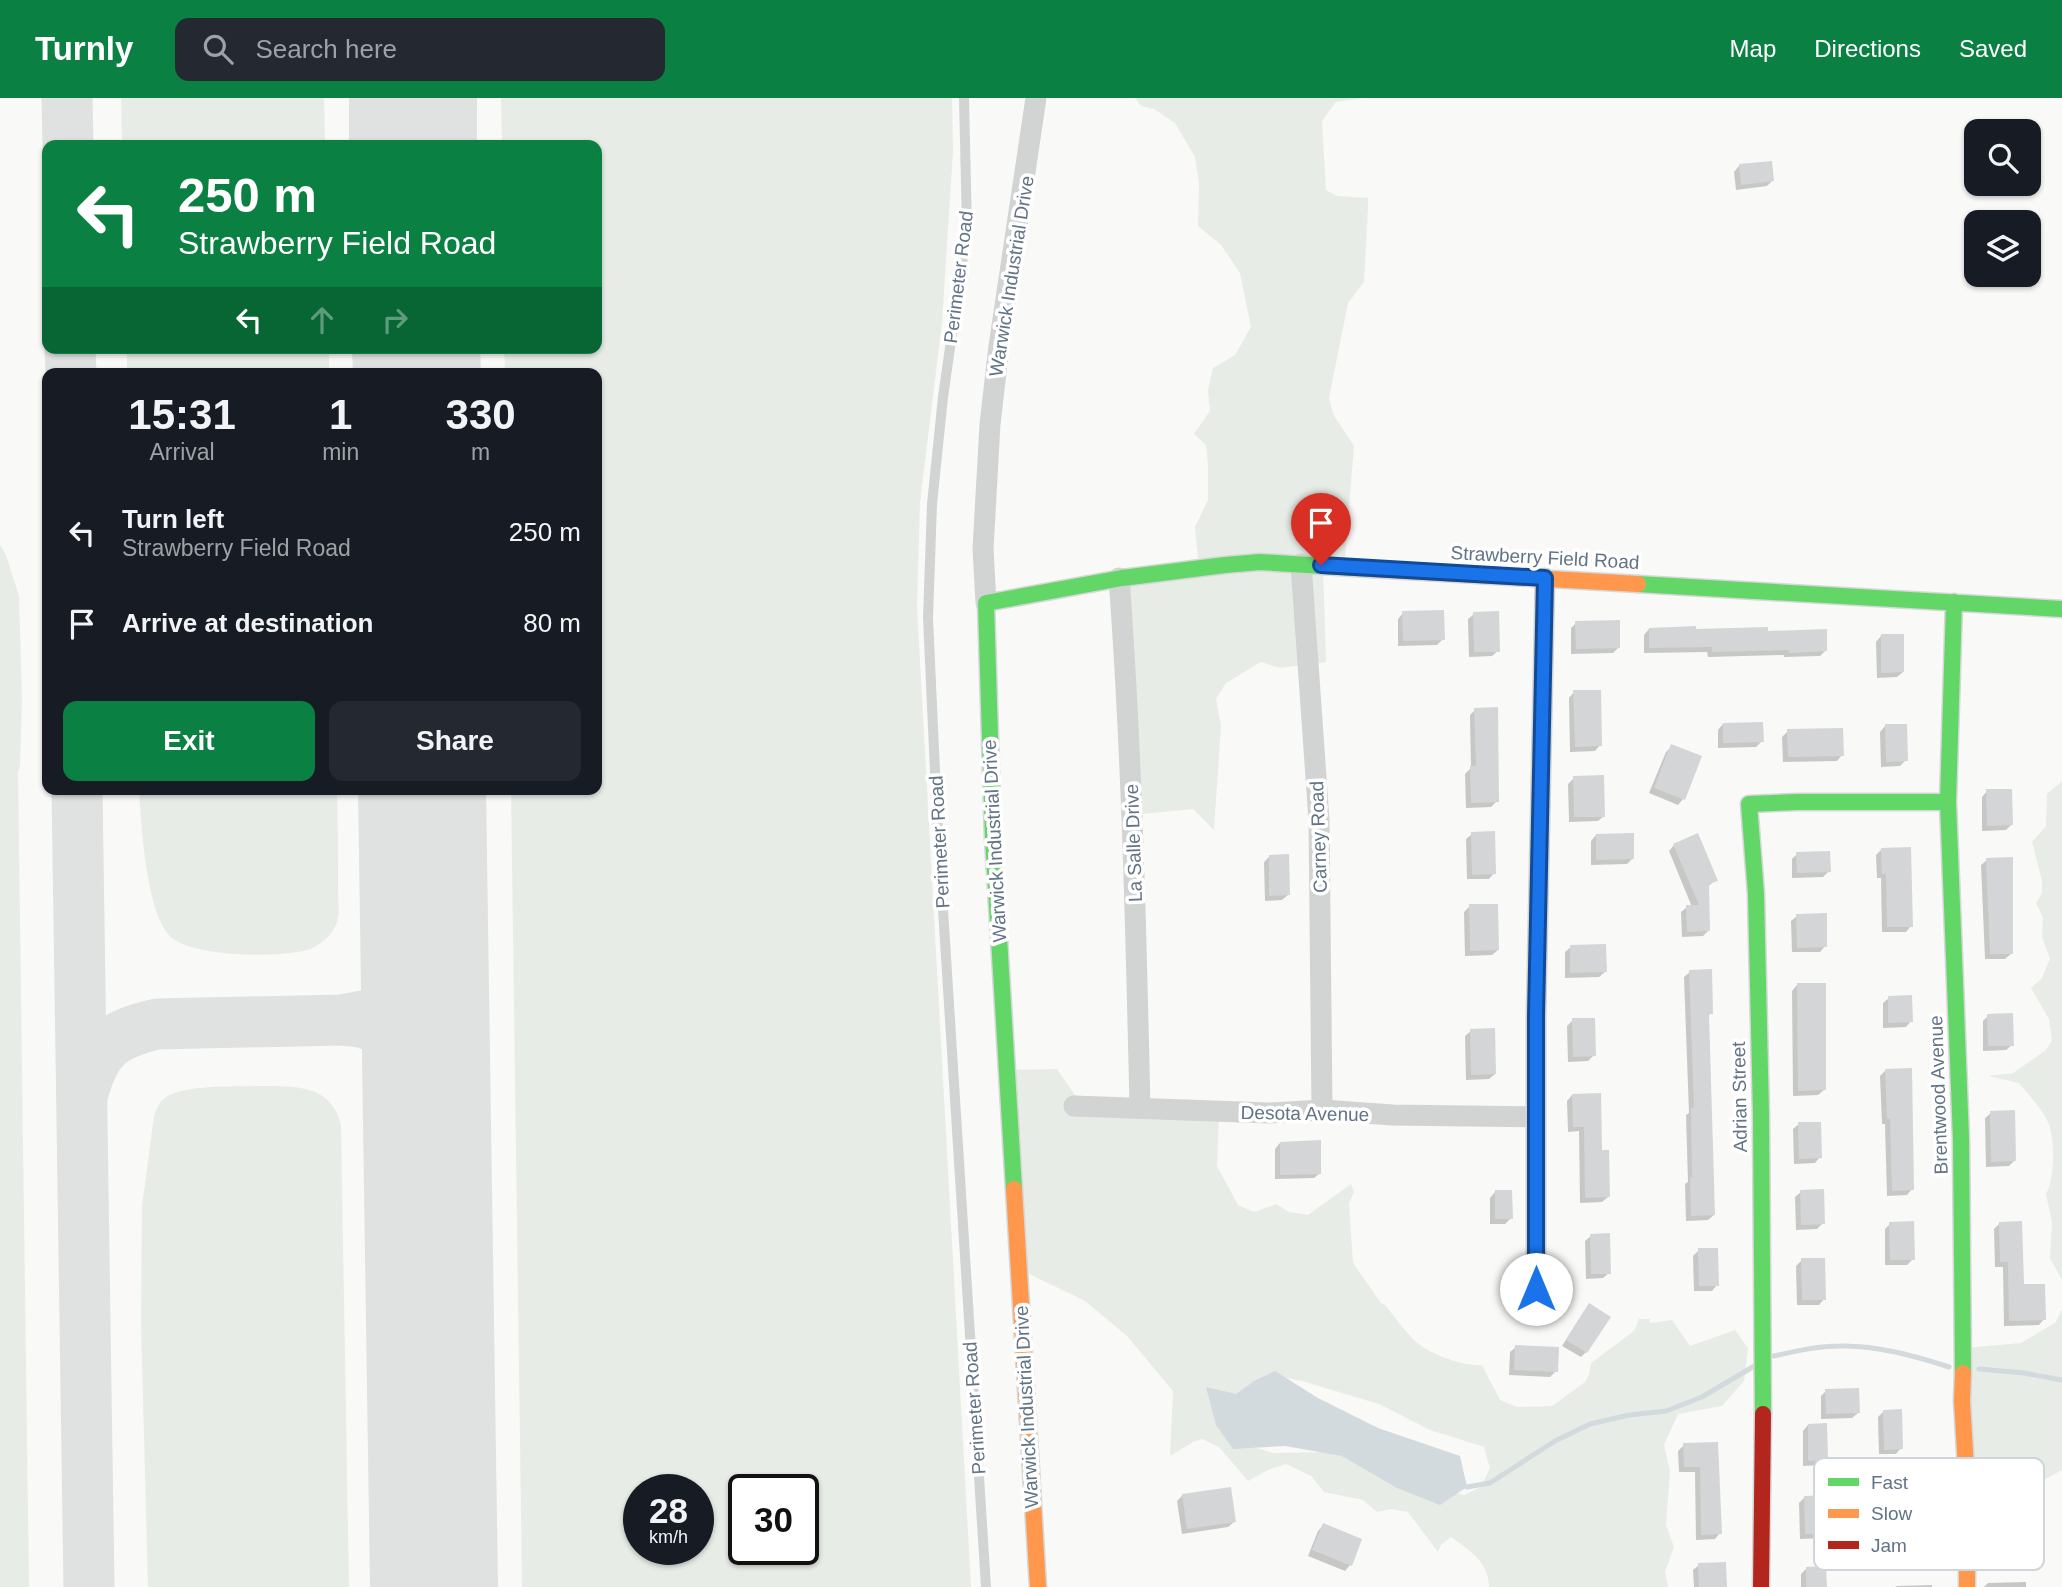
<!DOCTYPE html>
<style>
:root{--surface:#171b24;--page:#242831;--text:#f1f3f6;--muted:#9ea1a6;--accent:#0b8043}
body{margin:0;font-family:Arial,sans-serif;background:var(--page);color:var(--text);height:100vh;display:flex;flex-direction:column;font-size:26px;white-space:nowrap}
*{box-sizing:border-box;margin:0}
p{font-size:23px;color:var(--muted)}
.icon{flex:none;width:38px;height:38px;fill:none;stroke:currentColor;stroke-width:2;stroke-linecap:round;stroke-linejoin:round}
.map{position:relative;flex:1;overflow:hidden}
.panel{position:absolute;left:42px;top:270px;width:560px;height:427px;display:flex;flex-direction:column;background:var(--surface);border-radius:14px;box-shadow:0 2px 5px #0004}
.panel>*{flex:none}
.hud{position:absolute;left:42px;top:42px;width:560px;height:214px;border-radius:14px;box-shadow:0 2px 5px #0004;background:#0b8043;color:#fff;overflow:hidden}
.fabs{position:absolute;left:1964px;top:21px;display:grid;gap:14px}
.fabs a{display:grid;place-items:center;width:77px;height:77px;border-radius:14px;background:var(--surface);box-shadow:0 2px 5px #0004;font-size:35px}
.speed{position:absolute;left:623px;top:1376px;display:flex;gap:14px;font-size:35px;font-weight:700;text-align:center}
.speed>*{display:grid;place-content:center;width:91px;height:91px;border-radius:50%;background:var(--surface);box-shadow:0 2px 5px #0004;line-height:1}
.speed small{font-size:18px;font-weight:400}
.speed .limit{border:4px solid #111;border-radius:10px;background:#fff;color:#111}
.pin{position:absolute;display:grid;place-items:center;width:60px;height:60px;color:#fff;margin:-72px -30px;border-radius:50% 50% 50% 0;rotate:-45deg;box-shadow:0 0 7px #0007}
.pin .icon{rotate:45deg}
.me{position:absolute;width:77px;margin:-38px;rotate:0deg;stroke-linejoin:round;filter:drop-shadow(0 0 5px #0008)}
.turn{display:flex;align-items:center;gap:24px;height:147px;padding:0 21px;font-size:32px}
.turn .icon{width:91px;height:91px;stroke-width:2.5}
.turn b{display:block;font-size:49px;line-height:60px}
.lanes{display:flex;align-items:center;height:66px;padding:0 21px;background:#0003;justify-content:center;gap:35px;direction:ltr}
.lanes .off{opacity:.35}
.eta{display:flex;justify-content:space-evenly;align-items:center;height:119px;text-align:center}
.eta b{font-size:42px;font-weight:600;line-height:49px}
.primary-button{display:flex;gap:14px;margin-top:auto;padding:14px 21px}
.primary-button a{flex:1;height:80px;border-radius:14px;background:var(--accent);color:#fff;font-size:28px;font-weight:600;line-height:80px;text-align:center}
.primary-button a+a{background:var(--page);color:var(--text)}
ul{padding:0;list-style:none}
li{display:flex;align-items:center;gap:21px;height:91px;padding:0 21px}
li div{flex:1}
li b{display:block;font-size:26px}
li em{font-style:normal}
header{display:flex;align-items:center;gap:42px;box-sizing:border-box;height:98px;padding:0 35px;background:var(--accent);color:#fff}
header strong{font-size:33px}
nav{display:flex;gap:38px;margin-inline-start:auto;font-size:24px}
.search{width:490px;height:63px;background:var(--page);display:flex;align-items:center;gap:18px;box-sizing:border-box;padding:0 24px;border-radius:14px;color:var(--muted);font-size:26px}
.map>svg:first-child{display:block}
.green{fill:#e8ece6;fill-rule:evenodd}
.water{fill:#d2dadd}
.shadow{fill:#0003}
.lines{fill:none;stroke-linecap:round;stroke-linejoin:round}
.stream{stroke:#d2dadd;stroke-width:5}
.taxiway{stroke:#e0e1e1;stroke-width:51}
.runway{stroke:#e0e1e1;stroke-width:128}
.building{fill:#d4d5d6}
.fast-casing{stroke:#d6d7d8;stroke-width:19}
.slow-casing{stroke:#d6d7d8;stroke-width:19}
.jam-casing{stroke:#d6d7d8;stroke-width:19}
.lane{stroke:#d2d3d3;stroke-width:10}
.street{stroke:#d2d3d3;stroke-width:21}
.fast{stroke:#63d668;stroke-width:16}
.slow{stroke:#ff974d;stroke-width:16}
.jam{stroke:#b3261e;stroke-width:16}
.route-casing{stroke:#114b97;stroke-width:18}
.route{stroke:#1a73e8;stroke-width:12}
.labels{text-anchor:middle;stroke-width:7;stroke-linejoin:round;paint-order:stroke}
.street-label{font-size:19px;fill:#627486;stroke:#fff}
.key{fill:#fff;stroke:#d0d5db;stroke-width:2}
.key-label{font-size:19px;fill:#627486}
</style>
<header>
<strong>Turnly</strong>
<div class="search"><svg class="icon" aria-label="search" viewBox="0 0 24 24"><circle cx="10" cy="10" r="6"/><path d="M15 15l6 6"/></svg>Search here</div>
<nav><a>Map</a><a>Directions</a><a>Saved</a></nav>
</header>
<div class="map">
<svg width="2062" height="1489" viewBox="0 0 2062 1489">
<rect width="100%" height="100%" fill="#f9f9f8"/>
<!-- green -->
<path class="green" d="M121 0H324L325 47H122Z
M501 0H952L953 53 942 225 920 404 917 509 971 1489H522L511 691H597V275H505L504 250H597V47H502ZM639 1391H698V1451H639ZM744 1391H803V1451H744Z
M1135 0H1363L1336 4 1322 23 1326 92 1337 98 1368 100V110L1364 184 1348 205 1329 300 1333 316 1354 348 1345 461 1323 470 1326 564 1280 570 1261 564 1226 585 1216 601 1221 628 1214 732 1193 711 1142 716 1128 482 1199 472 1195 429 1208 402V366L1206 347 1194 336 1210 313 1208 292 1213 270 1235 257 1251 229 1240 175 1221 147 1198 128 1199 86 1195 59 1175 25 1154 11 1141 8Z
M127 250H329V275H127Z
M0 447 6 457 19 498 22 602 20 668 18 673 29 1489H0Z
M2062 683V1182L2050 1160 2052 1125 2046 1096C2055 1080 2056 1037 2046 1020 2039 1008 2028 996 2019 985L1988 978 2013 975 2046 952 2052 942 2049 921 2031 890 2042 880 2050 861 2042 838 2043 820 2036 805 2042 795V783L2032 744 2046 728 2047 696Z
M139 691H337C338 725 338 759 338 793 338 802 340 816 337 824 333 837 319 849 307 852 279 860 194 859 172 840 146 818 141 725 139 691Z
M1057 971 1083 1009 1219 1016 1217 1068 1238 1107 1254 1114 1276 1106 1289 1114 1308 1117 1351 1086 1354 1094 1349 1105 1353 1165 1381 1205 1385 1207C1394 1218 1403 1231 1414 1242 1427 1255 1463 1269 1482 1267L1500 1302 1517 1309 1552 1308 1585 1284 1589 1277 1591 1265 1634 1233 1639 1221H1650V1225L1672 1222 1690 1248 1735 1232 1748 1250 1744 1283 1722 1308 1678 1316 1664 1347 1670 1373 1666 1427 1674 1449 1665 1474 1668 1489H1489C1489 1464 1469 1452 1451 1439L1441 1447 1438 1454 1408 1414 1391 1411 1377 1414 1363 1402 1324 1394 1311 1378 1286 1366 1268 1372 1248 1383 1219 1349 1202 1341 1193 1344 1170 1358 1173 1293 1127 1238 1085 1203 1019 1171 1008 972ZM1272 1277 1302 1283 1379 1306 1430 1332 1484 1349 1490 1370 1481 1389 1464 1397 1422 1387 1338 1356 1328 1354 1273 1355 1254 1349Z
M257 988C293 988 331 985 341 1027L349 1489H148L141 1225 142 1108 154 1018C157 1010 158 1005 165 1000 184 986 233 989 257 988Z
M2062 1211V1372L2045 1381 2025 1366 1971 1370 1966 1250 2021 1245 2056 1224Z"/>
<!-- water -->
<path class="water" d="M1275 1273 1318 1300 1378 1330 1460 1358 1467 1389 1440 1407 1397 1390 1342 1358 1285 1348 1233 1351 1216 1327 1206 1289 1236 1296 1254 1283Z"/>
<!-- shadow -->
<path class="shadow" d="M1739 68 1772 83 1767 88 1736 92 1734 74Z
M1403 515 1443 541 1437 547 1398 548V521Z
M1474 516 1498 553 1492 558 1469 559 1468 521Z
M1576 525 1618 550 1613 555 1571 556V530Z
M1649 531 1766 534 1825 553 1820 558 1784 559V557L1708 559 1707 554 1644 555V537Z
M1881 538 1903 574 1897 579 1877 580 1876 544Z
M1574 594 1600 647 1595 653 1570 654 1569 600Z
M1475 612 1497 703 1491 709 1466 710 1465 676 1471 670 1470 617Z
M1723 626 1762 643 1756 649 1718 650V632Z
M1885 628 1906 662 1900 668 1881 669 1880 634Z
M1788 633 1842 657 1837 663 1783 664 1782 639Z
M1672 648 1683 701 1678 707 1649 695 1666 654Z
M1574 680 1604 718 1598 723 1569 724 1568 686Z
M1987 693 2011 727 2006 732 1982 733V699Z
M1472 736 1494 775 1489 781H1467L1466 741Z
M1596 737 1633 760 1627 766 1591 767V743Z
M1674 747 1716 782 1707 789 1708 833 1703 838 1682 839 1681 814 1687 809H1692L1669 753Z
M1882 751 1911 828 1906 834H1882L1881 780H1877L1876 757Z
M1797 756 1829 773 1823 779 1792 780V761Z
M1269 759 1288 797 1282 802 1265 803 1264 764Z
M1987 762 2011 856 2005 861H1985L1981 767Z
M1470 808 1498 852 1492 857 1465 858 1464 814Z
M1797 818 1825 848 1820 854H1792L1791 823Z
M1571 849 1605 874 1599 879 1565 880V854Z
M1690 874 1711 915 1708 918 1714 1117 1708 1122 1686 1123 1685 1086 1688 1084 1686 1017 1689 1015 1684 879Z
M1797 887 1824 992 1818 997 1793 998 1792 893Z
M1889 900 1911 923 1906 929 1883 930V905Z
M1988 918 2012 947 2006 952 1983 953V923Z
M1573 922 1594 957 1588 963 1568 964 1567 928Z
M1471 933 1495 976 1489 981 1466 982 1465 938Z
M1886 972 1912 1091 1907 1097 1887 1098 1885 1026H1882L1880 978Z
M1572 997 1600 1054 1608 1099 1602 1104 1580 1105 1579 1033 1568 1034 1567 1003Z
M1991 1015 2014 1063 2009 1068 1986 1069 1985 1020Z
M1799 1026 1820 1059 1815 1065 1794 1066 1793 1031Z
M1280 1045 1320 1075 1314 1080 1275 1081V1051Z
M1495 1094 1511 1120 1505 1126H1490V1100Z
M1801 1094 1823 1125 1817 1131 1796 1132 1795 1099Z
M2000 1125 2022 1188 2044 1221 2039 1227 2004 1228 2003 1169H1995L1994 1131Z
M1890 1126 1913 1161 1907 1167H1885V1131Z
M1591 1138 1609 1175 1603 1180 1586 1181 1585 1143Z
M1699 1152 1717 1187 1712 1193H1694L1693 1158Z
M1802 1162 1824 1201 1819 1207H1797L1796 1168Z
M1584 1213 1586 1254 1581 1259 1562 1248Z
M1516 1249 1556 1273 1550 1279 1509 1277 1510 1254Z
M1826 1293 1858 1315 1852 1320 1821 1321V1298Z
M1884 1313 1901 1350 1896 1356H1879L1878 1319Z
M1808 1327 1826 1362 1821 1367 1803 1368V1333Z
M1717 1346 1720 1435 1715 1441 1696 1442 1695 1374H1679L1678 1353 1684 1347Z
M1183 1397 1234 1424 1228 1429 1182 1436 1177 1403Z
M1805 1399 1829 1435 1823 1440 1800 1441 1799 1405Z
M1323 1427 1350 1467 1345 1473 1308 1458 1318 1433Z
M1699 1467 1725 1489H1694L1693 1472Z
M1807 1470 1825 1489H1801V1476Z
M2026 1484V1489H1984L1988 1485Z
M1932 1487V1489H1895L1897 1488Z"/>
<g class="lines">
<!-- stream -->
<path class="stream" d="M1774 1258C1796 1253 1818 1248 1840 1248 1876 1247 1915 1258 1949 1269
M1979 1271 2024 1275 2062 1282
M1467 1389 1490 1385 1555 1343 1590 1326 1629 1317 1666 1313 1702 1299 1756 1267"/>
<!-- taxiway -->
<path class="taxiway" d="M67 0 68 47
M70 250 71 275
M77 691 89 1489
M341 922C351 920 364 919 374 915 410 900 416 864 423 830
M82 999C94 951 109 937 157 926L341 922C349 923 357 923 364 925 401 935 418 970 426 1005"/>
<!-- runway -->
<path class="runway" d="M413 0V47
M416 250 417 275
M422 691 434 1489"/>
</g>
<!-- building -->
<path class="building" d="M1772 63 1774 83 1741 87 1739 66Z
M1444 512 1445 542 1403 543 1402 513Z
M1499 513 1500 554H1474L1473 514Z
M1620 522V550L1576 551 1575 523Z
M1696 528V531L1768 529V533L1827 531V553L1789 555V552L1712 554V549L1649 550V530Z
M1881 536H1904V574L1881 575Z
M1573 592H1601L1602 648 1575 649Z
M1498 609 1499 704 1471 705 1470 668H1476L1474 610Z
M1763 624 1764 644 1723 645V625Z
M1885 626H1907L1908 663 1886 664Z
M1843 630 1844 658 1788 659 1787 631Z
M1671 646 1702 658 1685 702 1654 690Z
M1604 677 1605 719H1574L1573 678Z
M1986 691H2012L2013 727 1987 728Z
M1495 733 1496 776 1472 777 1471 734Z
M1634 735V761L1596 762V736Z
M1698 735 1718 783 1709 786 1710 833 1687 834 1686 807H1699L1673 746Z
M1911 749 1913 829H1887L1886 776H1882L1881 750Z
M1830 753 1831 774 1797 775 1796 754Z
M1289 756 1290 797 1269 798V757Z
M2013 759V856H1990L1986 760Z
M1469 806H1498L1499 852 1470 853Z
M1827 815V849L1797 850 1796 816Z
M1606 846 1607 874 1570 875V847Z
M1712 871 1713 916H1709L1715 1117 1691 1118 1690 1079H1692L1691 1010H1694L1689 872Z
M1797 885H1826V992L1798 993Z
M1912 897 1913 924 1888 925V898Z
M2013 915 2014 948H1988L1987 916Z
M1572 920H1595L1596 958 1573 959Z
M1495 930 1496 976 1471 977 1470 931Z
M1912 970 1914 1092 1892 1093 1890 1021H1887L1885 971Z
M1601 995 1602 1052H1609L1610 1099 1585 1100 1584 1029H1573L1572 996Z
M2015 1012 2016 1063 1991 1064 1990 1013Z
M1798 1024H1821L1822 1060 1799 1061Z
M1321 1042V1076L1280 1077V1044Z
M1824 1091 1825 1126 1801 1127 1800 1092Z
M1495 1092H1512L1513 1121H1495Z
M1914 1123 1915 1162H1890L1889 1124Z
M2022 1123 2024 1186H2045L2046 1222 2009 1223 2008 1164H2000L1999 1124Z
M1610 1135 1611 1176H1591L1590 1136Z
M1698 1150H1718L1719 1188H1699Z
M1801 1160H1825L1826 1202H1802Z
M1589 1205 1611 1219 1587 1255 1566 1242Z
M1515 1247 1559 1249 1558 1274 1514 1272Z
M1859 1290 1860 1315 1826 1316 1825 1291Z
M1902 1311 1903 1351 1884 1352 1883 1312Z
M1827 1325 1828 1362 1808 1363V1326Z
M1718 1344 1722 1436 1701 1437 1700 1369H1684L1683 1345Z
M1231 1389 1236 1424 1187 1431 1182 1396Z
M1830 1397 1831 1436H1805L1804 1398Z
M1323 1425 1362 1441 1352 1468 1312 1452Z
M1726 1464 1727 1489H1699L1698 1465Z
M1826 1468 1827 1489H1806V1469Z"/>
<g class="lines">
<!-- fast casing -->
<g class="fast-casing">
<path id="fast" d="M1638 486 2062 511
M1954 504 1948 704 1961 1041 1963 1275
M1014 1091 993 740 986 505 1122 480 1225 467 1260 464 1371 471
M1763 1316 1761 1017 1756 796 1749 706 1797 704H1948"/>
</g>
<!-- slow casing -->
<g class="slow-casing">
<path id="slow" d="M1371 471 1638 486
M1014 1091 1038 1489
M1963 1275 1962 1303 1967 1387V1489"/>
</g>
<!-- jam casing -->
<g class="jam-casing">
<path id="jam" d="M1761 1489 1763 1316"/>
</g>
<!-- lane -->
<path class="lane" d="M964 0 967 130 943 299 932 406 928 520 937 717 986 1489"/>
<!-- street -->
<path class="street" d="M1301 466 1319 722 1322 1012
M1119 480C1132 656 1136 833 1140 1010
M986 505 983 451 990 326 999 248 1036 0
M1074 1008 1269 1015 1322 1012 1393 1017 1536 1019
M1536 1191V918L1545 480"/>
<!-- fast -->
<use href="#fast" class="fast"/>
<!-- slow -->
<use href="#slow" class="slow"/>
<!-- jam -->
<use href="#jam" class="jam"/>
</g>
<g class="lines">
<!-- route casing -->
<g class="route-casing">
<path id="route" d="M1321 467 1545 480 1536 918V1191"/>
</g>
<!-- route -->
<use href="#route" class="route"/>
</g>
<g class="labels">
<!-- street labels -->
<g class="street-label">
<text transform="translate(1011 178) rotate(-81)" y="7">Warwick Industrial Drive</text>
<text transform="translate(958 179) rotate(-83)" y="7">Perimeter Road</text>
<text transform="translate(1545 459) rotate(3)" y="7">Strawberry Field Road</text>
<text transform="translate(1318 739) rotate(-92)" y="7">Carney Road</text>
<text transform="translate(994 743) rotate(-93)" y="7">Warwick Industrial Drive</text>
<text transform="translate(939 744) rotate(-93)" y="7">Perimeter Road</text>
<text transform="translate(1133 745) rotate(-92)" y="7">La Salle Drive</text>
<text transform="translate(1938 997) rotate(-92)" y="7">Brentwood Avenue</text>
<text transform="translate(1739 999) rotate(-91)" y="7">Adrian Street</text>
<text transform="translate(1305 1015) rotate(1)" y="7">Desota Avenue</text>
<text transform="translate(1026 1309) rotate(-93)" y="7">Warwick Industrial Drive</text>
<text transform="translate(974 1310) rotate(-94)" y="7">Perimeter Road</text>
</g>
</g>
<!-- legend -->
<rect x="1814" y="1360" width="230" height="112" rx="10" class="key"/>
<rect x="1828" y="1380" width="31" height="8" fill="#63d668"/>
<rect x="1828" y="1411" width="31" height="9" fill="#ff974d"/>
<rect x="1828" y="1443" width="31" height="8" fill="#b3261e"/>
<g class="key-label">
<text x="1871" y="1391">Fast</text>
<text x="1871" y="1422">Slow</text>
<text x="1871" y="1454">Jam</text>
</g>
</svg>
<div class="fabs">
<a><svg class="icon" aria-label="search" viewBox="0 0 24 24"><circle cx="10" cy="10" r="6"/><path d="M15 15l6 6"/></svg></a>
<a><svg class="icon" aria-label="layers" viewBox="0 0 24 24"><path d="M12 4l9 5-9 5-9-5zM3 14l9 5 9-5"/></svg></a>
</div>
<div class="speed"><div>28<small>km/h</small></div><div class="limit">30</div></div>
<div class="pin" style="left:1321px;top:467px;background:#d93025"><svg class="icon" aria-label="arrive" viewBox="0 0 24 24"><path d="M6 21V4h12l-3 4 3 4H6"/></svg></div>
<svg class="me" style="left:1536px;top:1191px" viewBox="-20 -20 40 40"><circle r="19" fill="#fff"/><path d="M0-13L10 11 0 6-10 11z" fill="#1a73e8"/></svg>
<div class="hud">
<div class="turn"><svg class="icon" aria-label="left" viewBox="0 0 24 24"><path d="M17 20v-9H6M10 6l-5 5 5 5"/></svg><div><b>250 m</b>Strawberry Field Road</div></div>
<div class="lanes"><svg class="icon" aria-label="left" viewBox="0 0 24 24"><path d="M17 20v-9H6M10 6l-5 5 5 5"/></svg><svg class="icon off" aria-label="ahead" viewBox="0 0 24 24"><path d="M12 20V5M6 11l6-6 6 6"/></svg><svg class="icon off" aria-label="right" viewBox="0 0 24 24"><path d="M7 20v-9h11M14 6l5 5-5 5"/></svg></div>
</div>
<section class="panel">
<div class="eta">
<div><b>15:31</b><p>Arrival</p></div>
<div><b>1</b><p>min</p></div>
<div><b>330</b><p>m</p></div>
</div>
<ul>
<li><svg class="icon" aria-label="left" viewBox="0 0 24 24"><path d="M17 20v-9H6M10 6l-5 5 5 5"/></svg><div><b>Turn left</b><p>Strawberry Field Road</p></div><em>250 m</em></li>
<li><svg class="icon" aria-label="arrive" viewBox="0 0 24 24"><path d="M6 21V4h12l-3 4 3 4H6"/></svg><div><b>Arrive at destination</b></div><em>80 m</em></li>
</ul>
<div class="primary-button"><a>Exit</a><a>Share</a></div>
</section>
</div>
